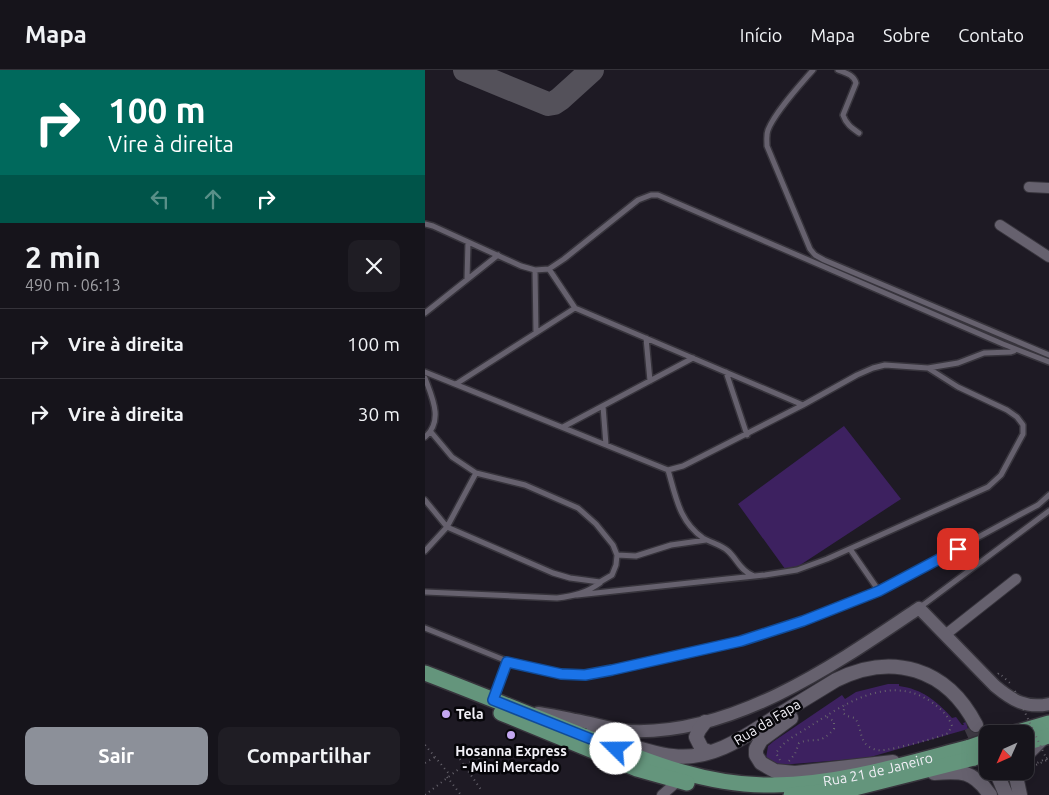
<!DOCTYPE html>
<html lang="pt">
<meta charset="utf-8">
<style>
:root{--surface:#16141b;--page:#1f1d24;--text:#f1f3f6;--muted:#9e9ea3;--line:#35333a;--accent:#8c9099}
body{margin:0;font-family:Ubuntu,sans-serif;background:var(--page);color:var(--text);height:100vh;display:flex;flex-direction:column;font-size:19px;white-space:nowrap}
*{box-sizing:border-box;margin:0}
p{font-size:16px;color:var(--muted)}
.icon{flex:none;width:28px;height:28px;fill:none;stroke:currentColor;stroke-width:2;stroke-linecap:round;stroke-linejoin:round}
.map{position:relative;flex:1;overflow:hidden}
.side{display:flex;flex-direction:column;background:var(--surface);width:425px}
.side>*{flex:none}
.top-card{background:#00695c;color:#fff;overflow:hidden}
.needle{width:32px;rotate:225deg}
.fabs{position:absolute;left:554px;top:655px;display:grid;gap:10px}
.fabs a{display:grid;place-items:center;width:55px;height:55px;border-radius:10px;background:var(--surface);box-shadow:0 5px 20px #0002,0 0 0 1px var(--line);font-size:25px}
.pin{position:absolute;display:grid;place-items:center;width:42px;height:42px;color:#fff;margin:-21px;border-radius:10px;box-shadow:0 2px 8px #0006}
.me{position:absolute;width:55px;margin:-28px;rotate:292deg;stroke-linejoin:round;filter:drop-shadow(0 0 4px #0008)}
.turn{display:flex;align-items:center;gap:18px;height:105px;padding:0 25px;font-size:22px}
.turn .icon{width:65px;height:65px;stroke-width:2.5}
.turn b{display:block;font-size:35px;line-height:42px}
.lanes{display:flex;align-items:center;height:48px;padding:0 25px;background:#0003;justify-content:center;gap:25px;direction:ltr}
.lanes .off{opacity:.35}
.round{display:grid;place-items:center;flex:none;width:52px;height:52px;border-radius:10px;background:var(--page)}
.head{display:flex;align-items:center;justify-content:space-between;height:85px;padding:0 25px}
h1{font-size:30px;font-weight:600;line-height:38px}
.action{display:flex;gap:10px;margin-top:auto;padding:10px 25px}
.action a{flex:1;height:58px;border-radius:10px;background:var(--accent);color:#fff;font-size:20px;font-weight:600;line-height:58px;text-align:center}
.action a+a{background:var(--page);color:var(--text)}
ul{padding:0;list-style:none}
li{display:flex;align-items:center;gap:15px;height:70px;padding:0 25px;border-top:1px solid var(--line)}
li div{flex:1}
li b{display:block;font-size:19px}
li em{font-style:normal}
header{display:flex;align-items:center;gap:30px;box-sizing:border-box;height:70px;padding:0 25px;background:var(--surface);border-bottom:1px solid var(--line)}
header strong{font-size:24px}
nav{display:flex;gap:28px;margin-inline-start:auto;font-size:18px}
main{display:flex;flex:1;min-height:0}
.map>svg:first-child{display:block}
.green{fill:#3d2160}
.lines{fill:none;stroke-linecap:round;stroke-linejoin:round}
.taxiway{stroke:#54515a;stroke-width:24}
.secondary-tunnel{stroke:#3e3a44;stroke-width:14;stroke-dasharray:14 7;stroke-linecap:butt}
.service-casing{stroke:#37343c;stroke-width:8}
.minor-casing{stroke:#37343c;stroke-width:12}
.tertiary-casing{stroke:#37343c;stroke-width:15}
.secondary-casing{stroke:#37343c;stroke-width:16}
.primary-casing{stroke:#37343c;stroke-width:18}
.path{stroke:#67646d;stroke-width:2;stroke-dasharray:1 4;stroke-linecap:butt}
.service{stroke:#66616e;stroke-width:5}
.minor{stroke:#66616e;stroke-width:10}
.tertiary{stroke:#66616e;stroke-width:12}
.secondary{stroke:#66616e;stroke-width:14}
.primary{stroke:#64957c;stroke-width:15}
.primary-bridge-casing{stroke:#37343c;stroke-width:18;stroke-linecap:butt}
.path-bridge{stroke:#67646d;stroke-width:2;stroke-dasharray:1 4;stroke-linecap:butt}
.primary-bridge{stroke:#64957c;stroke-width:15}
.route-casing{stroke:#114b97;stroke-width:12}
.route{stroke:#1a73e8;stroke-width:9}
.poi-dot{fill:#c4a7f1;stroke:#07060a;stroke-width:2}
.labels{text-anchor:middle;stroke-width:5;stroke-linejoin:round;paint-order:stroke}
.poi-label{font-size:14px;font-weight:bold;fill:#f2f0f7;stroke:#07060a;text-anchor:start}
.street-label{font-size:14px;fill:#f2f0f7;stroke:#07060a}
</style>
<header>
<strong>Mapa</strong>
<nav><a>Início</a><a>Mapa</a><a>Sobre</a><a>Contato</a></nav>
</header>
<main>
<section class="side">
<div class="top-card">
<div class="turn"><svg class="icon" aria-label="right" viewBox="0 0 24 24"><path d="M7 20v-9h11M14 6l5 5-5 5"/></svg><div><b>100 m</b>Vire à direita</div></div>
<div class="lanes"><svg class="icon off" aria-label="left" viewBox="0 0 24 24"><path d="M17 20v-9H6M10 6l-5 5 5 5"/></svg><svg class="icon off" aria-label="ahead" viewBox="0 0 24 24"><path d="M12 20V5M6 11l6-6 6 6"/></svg><svg class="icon" aria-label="right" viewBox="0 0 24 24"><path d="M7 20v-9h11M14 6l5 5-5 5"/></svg></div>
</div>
<div class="head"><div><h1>2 min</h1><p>490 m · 06:13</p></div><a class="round"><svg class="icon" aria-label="close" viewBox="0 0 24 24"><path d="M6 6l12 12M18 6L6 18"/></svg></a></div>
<ul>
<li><svg class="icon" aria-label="right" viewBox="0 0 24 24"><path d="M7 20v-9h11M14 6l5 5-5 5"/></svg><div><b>Vire à direita</b></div><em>100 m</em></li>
<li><svg class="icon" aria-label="right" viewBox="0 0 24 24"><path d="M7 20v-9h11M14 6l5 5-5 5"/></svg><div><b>Vire à direita</b></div><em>30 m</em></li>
</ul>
<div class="action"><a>Sair</a><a>Compartilhar</a></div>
</section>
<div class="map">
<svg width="624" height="725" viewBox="0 0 624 725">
<rect width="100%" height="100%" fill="#1e1a24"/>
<!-- green -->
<path class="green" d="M419 356 476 429 363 503 313 434Z
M463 614H474V616C497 619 512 631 527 648L531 647 537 655H539L538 653 541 652 543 659 442 688 355 695 346 694 341 688 343 676 349 671 417 625 420 629 431 622Z"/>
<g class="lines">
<!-- taxiway -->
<path class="taxiway" d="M40 0 123 34 129 33 135 29 167 0"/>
<!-- secondary-tunnel -->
<path class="secondary-tunnel" d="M546 657 562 692"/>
<!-- service casing -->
<g class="service-casing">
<path id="service" d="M388 0C375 15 350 42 343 60 341 65 342 70 342 76L385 179 390 185 399 190 624 285
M413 0C421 3 429 5 431 13L418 45C421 54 427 58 434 63
M0 154 8 156 96 196 110 200 124 199 139 189 213 130 226 125H233L578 274 624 292
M124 199 150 238 378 335
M110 200 111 263
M42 209 43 172
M0 243 73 185
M221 268 225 311
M503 298 533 293 559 283 586 282 589 281 588 278
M0 302 243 400 258 396 378 335 432 305 448 298 460 295 503 298 533 317 582 340 592 347 598 355V364L576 405 563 417 402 489 372 500 340 505 152 525
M301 302 322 365
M0 308C7 327 19 351 0 367
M31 314 150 238
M178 336 181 375
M138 357 268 288
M243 400C251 427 254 451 278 468 286 473 295 474 303 481 312 489 315 500 327 505
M0 430 22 457 128 503 145 508 175 512 187 505 191 495 192 485 188 475 171 454 153 438 100 415 51 403 27 387 6 362
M425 479 454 521
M0 481 22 457 51 403
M192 485 211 486 246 475 281 470
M0 522 132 528C149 526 161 523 175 513
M494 538 624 441
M0 558 82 591 109 599 136 604 160 605 187 600 316 571 378 551 454 521 596 444 613 435 624 425
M69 627 82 591"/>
</g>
<!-- minor casing -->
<g class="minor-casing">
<path id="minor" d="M604 117 624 118
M575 155 624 187
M520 565 591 509
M237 725 253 711"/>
</g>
<!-- tertiary casing -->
<g class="tertiary-casing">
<path id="tertiary" d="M113 643C125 645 138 647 150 650 169 653 187 660 206 661 310 665 411 594 494 538L570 616C587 630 601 639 624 634"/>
</g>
<!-- secondary casing -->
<g class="secondary-casing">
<path id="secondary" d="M366 648 336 670 331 679V685L336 693 350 701 370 703 468 692
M280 652 274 660 271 667 277 679 285 682
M167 663C193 671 221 683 248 686 287 691 321 666 352 646 372 634 391 622 411 610 467 582 522 598 551 655
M600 686 618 668
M571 701 581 725
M592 701V711L595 725
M509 703C536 701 548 700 565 725"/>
</g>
<!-- primary casing -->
<g class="primary-casing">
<g id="primary">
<path id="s1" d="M0 603C47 621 94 640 141 659 207 685 276 717 349 715 417 714 480 694 545 677"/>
<path d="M76 643 212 699 262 713"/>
<path d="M586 664 624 653"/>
<path d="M600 673 624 666"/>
<path d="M366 725 426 719 549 688"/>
</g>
</g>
<!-- path -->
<path class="path" d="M573 604 574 603 586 614
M0 675 25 705
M32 685 57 721
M355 690 351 683C359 670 375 663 387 655 422 632 465 605 505 631 515 638 523 645 527 656 527 657 523 662 523 663 517 667 466 680 458 680 453 681 447 679 443 676 434 669 437 658 430 648L422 646 418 643 420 635
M364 691 370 684 374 673C389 666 393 677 409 659V651L400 646
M0 693 10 687
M608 695 624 687
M602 699 622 690
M22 707 36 725
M0 725 39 695 74 679"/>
<!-- service -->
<use href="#service" class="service"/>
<!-- minor -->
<use href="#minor" class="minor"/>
<!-- tertiary -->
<use href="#tertiary" class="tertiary"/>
<!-- secondary -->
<use href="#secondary" class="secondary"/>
<!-- primary -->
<use href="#primary" class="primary"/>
<!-- primary-bridge casing -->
<g class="primary-bridge-casing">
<path id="primary-bridge" d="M545 677 562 671
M549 688 562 683"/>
</g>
<!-- path-bridge -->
<path class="path-bridge" d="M590 621 622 690"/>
<!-- primary-bridge -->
<use href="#primary-bridge" class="primary-bridge"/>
</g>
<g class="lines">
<!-- route casing -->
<g class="route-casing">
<path id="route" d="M191 679 68 630 82 592 136 604 160 605 187 600 316 571 378 551 454 521 533 479"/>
</g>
<!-- route -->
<use href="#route" class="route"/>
</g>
<!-- markers -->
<g class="poi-dot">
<circle cx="21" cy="644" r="5"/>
<circle cx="86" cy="665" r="5"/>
</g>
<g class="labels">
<!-- poi labels -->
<g class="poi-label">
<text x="31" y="649">Tela</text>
<text x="86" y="686" text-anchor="middle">Hosanna Express<tspan x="86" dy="16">- Mini Mercado</tspan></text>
</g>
<!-- street labels -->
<g class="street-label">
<text transform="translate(342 652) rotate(-31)" y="5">Rua da Fapa</text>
<text dy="5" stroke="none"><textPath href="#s1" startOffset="474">Rua 21 de Janeiro</textPath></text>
</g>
</g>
</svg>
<div class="fabs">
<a><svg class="needle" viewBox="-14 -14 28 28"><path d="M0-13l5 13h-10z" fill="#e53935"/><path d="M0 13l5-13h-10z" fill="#9e9ea3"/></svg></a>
</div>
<div class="pin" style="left:533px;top:479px;background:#d93025"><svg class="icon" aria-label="arrive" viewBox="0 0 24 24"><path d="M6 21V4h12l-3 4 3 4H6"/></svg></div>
<svg class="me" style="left:191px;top:679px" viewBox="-20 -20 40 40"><circle r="19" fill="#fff"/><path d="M0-13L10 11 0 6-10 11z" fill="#1a73e8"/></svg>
</div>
</main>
